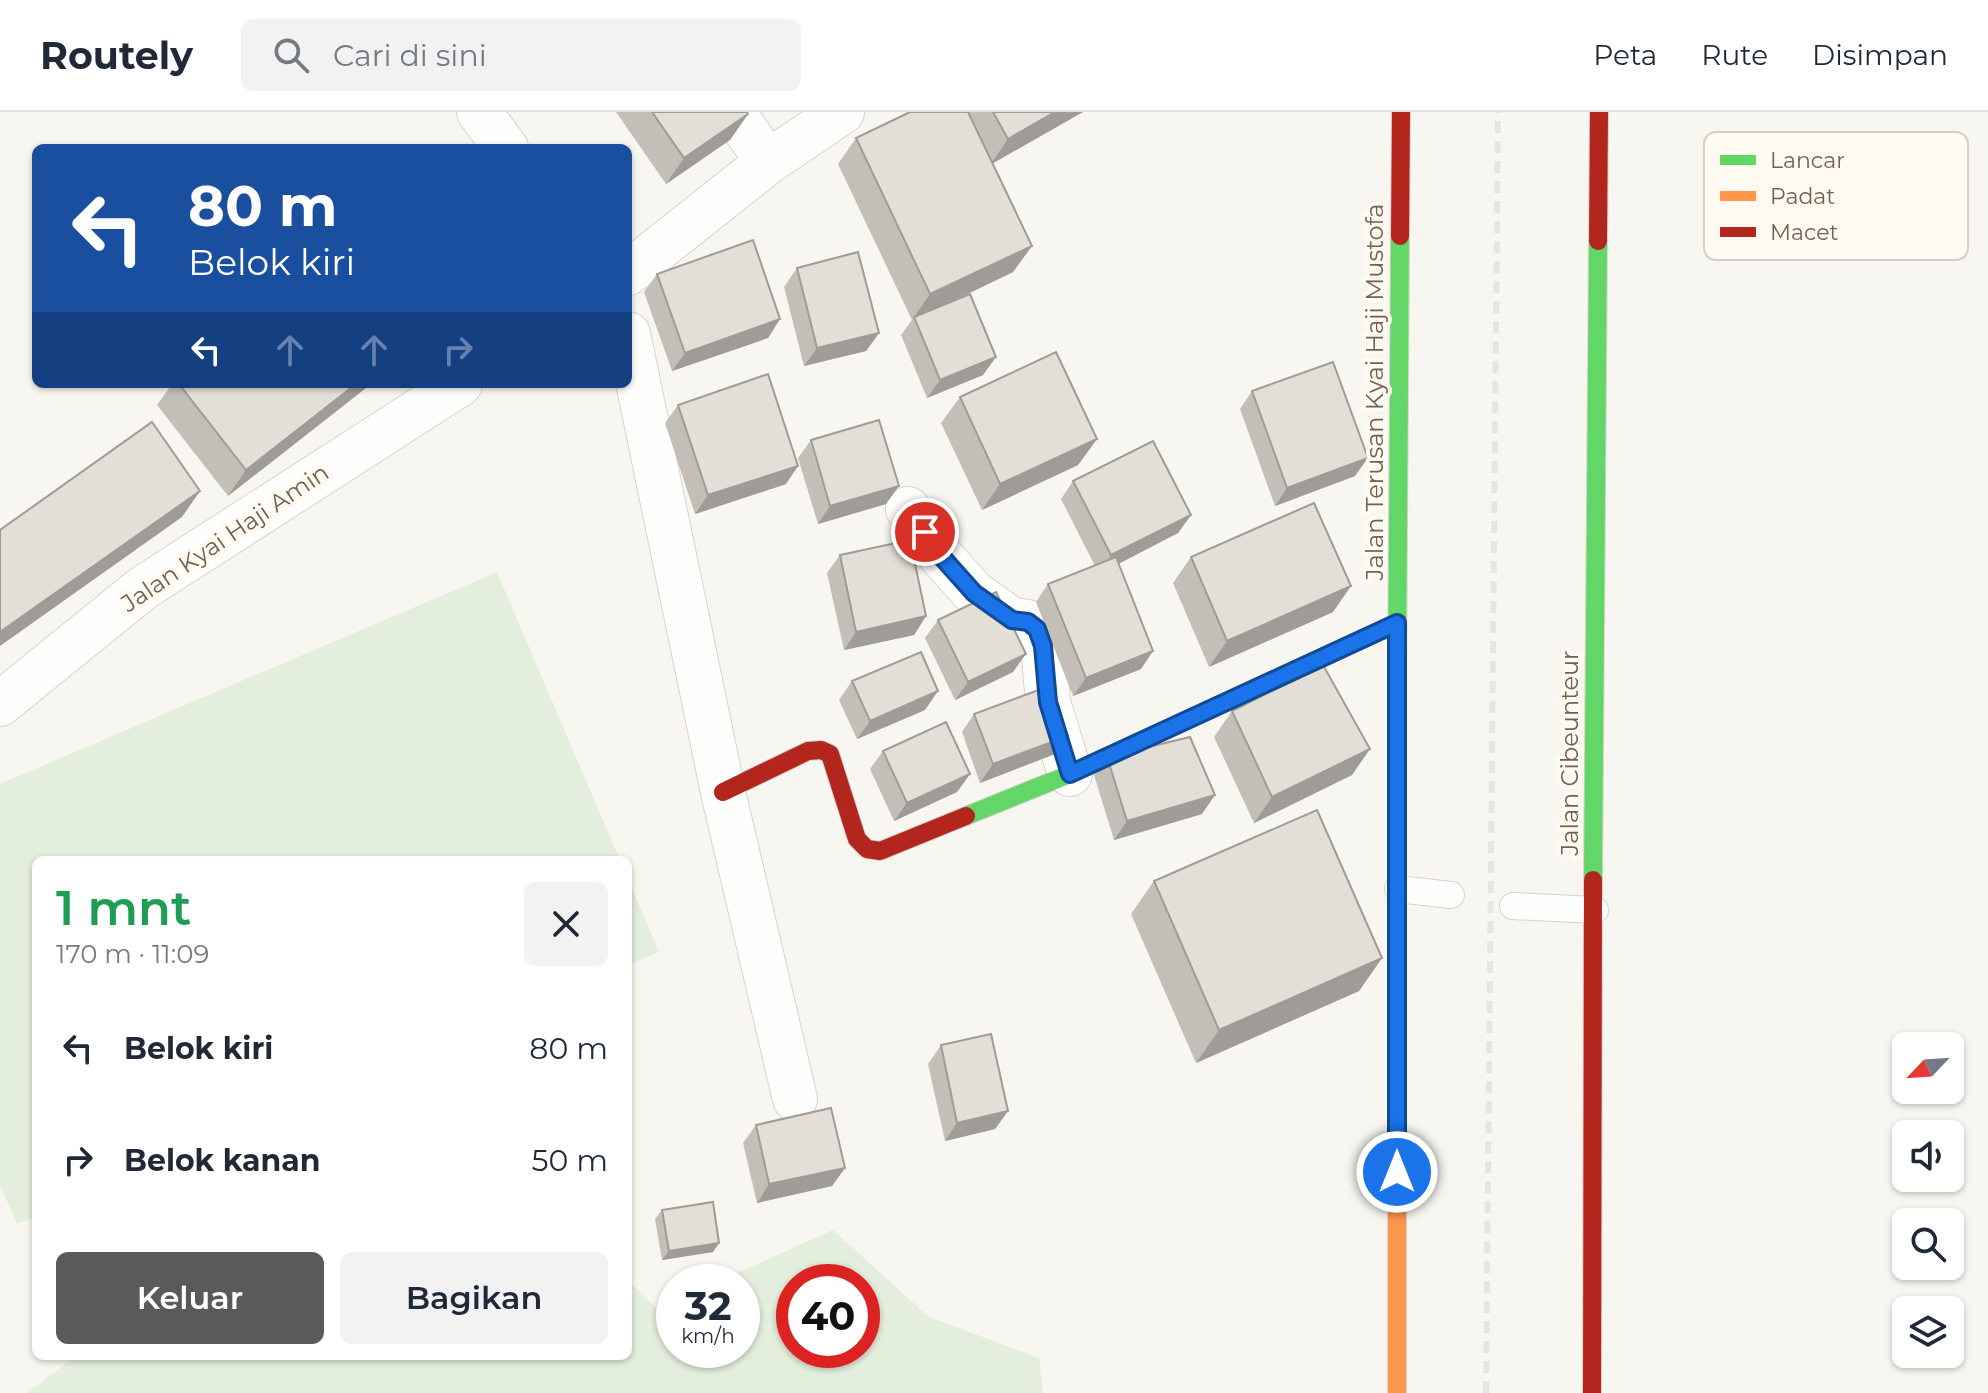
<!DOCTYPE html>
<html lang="id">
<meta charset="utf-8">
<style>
:root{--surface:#fff;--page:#f2f2f3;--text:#1f2937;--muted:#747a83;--line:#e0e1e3;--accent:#5a5a5c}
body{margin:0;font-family:Montserrat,sans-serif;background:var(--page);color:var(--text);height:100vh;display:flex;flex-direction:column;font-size:30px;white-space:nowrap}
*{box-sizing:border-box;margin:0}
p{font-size:26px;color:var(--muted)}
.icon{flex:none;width:44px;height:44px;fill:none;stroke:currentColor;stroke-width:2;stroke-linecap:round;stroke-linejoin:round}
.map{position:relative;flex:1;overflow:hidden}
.details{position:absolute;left:32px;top:744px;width:600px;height:504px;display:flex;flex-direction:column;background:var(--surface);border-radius:12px;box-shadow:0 2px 6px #0004}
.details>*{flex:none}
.guide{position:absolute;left:32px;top:32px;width:600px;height:244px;border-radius:12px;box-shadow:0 2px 6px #0004;background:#1a4fa0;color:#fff;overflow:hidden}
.needle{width:52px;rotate:245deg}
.fabs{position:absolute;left:1892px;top:920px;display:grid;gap:16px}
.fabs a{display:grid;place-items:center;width:72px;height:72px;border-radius:12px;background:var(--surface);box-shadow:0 2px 6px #0004;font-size:40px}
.speed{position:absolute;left:656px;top:1152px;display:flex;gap:16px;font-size:40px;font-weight:700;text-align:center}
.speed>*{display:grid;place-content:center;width:104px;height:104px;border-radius:50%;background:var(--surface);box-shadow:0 2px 6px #0004;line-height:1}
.speed small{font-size:20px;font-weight:400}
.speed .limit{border:12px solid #d22;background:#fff;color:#111}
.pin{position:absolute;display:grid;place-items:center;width:68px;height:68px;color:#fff;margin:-34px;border:4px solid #fff;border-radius:50%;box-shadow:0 2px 8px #0007}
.me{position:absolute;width:88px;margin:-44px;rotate:0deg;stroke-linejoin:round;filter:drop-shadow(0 0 6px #0008)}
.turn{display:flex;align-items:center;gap:28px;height:168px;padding:0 24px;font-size:36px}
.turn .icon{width:104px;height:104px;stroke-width:2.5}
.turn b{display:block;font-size:56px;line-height:68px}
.lanes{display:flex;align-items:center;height:76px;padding:0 24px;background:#0003;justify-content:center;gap:40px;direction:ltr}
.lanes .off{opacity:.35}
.round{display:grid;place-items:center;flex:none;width:84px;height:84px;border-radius:12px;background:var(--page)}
.headline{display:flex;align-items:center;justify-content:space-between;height:136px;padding:0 24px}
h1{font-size:48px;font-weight:600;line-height:60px;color:#1e9e55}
.button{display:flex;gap:16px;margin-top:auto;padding:16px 24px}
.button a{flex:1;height:92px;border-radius:12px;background:var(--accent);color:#fff;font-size:32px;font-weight:600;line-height:92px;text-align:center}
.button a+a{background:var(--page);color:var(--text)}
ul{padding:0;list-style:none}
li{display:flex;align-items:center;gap:24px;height:112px;padding:0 24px}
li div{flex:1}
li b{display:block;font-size:30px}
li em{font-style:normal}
header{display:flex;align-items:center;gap:48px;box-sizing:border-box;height:112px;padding:0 40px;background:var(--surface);border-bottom:2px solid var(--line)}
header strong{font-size:38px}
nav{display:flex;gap:44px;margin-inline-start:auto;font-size:28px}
.search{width:560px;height:72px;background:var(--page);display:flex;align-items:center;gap:20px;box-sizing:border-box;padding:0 28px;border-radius:12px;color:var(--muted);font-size:30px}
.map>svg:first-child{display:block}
.green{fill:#e4eedc;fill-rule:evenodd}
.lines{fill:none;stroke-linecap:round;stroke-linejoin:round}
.lane-casing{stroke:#d7d3cd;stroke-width:28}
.street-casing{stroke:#d7d3cd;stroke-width:46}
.fast-casing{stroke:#d7d3cd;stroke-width:20}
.slow-casing{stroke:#d7d3cd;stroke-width:20}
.jam-casing{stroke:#d7d3cd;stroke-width:20}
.lane{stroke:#fefefd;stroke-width:26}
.street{stroke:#fefefd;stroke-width:44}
.fast{stroke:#63d668;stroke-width:18}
.slow{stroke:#ff974d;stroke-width:18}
.jam{stroke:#b3261e;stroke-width:18}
.rail{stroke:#e6e4e6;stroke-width:6;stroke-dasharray:12 8;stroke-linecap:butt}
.wall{fill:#c3bfb8}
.shaded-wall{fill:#9f9b96}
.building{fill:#e3ded6;stroke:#9f9b96;stroke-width:2}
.route-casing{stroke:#114b97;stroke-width:20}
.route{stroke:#1a73e8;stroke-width:14}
.labels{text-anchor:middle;stroke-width:8;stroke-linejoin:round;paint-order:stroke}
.street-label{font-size:24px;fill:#746251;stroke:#fefaf2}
.key{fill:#fefaf2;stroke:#d5ccc2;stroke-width:2}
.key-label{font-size:22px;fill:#746251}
</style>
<header>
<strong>Routely</strong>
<div class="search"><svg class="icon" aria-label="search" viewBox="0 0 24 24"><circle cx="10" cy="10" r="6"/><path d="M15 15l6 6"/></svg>Cari di sini</div>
<nav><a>Peta</a><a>Rute</a><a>Disimpan</a></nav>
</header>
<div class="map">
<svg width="1988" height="1281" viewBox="0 0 1988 1281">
<rect width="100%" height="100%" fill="#f8f6f0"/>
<!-- green -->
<path class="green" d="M497 460 620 748H36V1104L17 1112 0 1073V672Z
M628 767 659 840 628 853Z
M833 1118 929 1205 1039 1246 1043 1281H27L76 1244H628V1168L657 1197 674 1190V1238H742V1170H717ZM794 1170H862V1238H794Z"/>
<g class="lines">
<!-- lane casing -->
<g class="lane-casing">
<path id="lane" d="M1398 777 1451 783
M1513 794 1595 798"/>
</g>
<!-- street casing -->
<g class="street-casing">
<path id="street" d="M479 0 506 36
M733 0 768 50
M628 161 768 50 842 0
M628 222 723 680 795 987
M908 397 941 444 974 481 1012 508 1028 510 1037 517 1043 534 1048 590 1070 662
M0 592 143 476 460 272"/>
</g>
<!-- fast casing -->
<g class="fast-casing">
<path id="fast" d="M1397 562 1400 124
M966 704 1070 662 1397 511
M1593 768 1598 129"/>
</g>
<!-- slow casing -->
<g class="slow-casing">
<path id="slow" d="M1397 941V1281"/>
</g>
<!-- jam casing -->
<g class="jam-casing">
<path id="jam" d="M1400 124 1401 0
M1598 129 1599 0
M1397 562V941
M723 680 808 639 821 638 830 642 857 727 867 737 880 739 966 704
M1592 1281 1593 768"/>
</g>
<!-- lane -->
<use href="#lane" class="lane"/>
<!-- street -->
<use href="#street" class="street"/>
<!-- fast -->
<use href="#fast" class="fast"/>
<!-- slow -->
<use href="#slow" class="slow"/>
<!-- jam -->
<use href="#jam" class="jam"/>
<!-- rail -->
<path class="rail" d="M1486 1281 1498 0"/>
</g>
<!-- wall -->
<path class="wall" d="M616 0H747L748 2 730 28 666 72Z
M910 0H1083L992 51 1013 160 947 192 996 245 983 263 927 286 901 223 912 208 838 52 856 26Z
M797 156 879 221 866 239 804 254 784 175Z
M657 162 780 207 768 226 672 259 644 180Z
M172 272H371L228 384 157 293Z
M1252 279 1355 364 1275 394 1240 297Z
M960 285 1097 327 1078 353 982 398 941 311Z
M678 293 786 372 695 402 665 311Z
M811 328 886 392 818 412 798 346Z
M1073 369 1191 403 1178 421 1119 451 1141 557 1073 584 1036 490 1048 472 1095 454 1061 387Z
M840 443 926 504 914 523 844 538 827 461Z
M1191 445 1333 500 1209 555 1173 471Z
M938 508 1013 560 955 588 925 526Z
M852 569 925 598 857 627 839 588Z
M1232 599 1352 663 1254 711 1214 625Z
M974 602 1055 642 980 671 962 620Z
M883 639 970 662 957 680 894 709 870 657Z
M1107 645 1202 702 1114 728 1094 663Z
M1154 769 1382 846 1359 879 1196 951 1131 802Z
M941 933 1008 999 995 1017 945 1029 928 952Z
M756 1013 845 1056 832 1074 757 1091 743 1031Z
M662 1098 719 1131 713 1140 662 1148 655 1107Z"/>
<!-- shaded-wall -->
<path class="shaded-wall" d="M1055 0H1083L990 53 1008 27Z
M748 2 730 28 666 72 684 46Z
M1032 134 1013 160 915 207 914 205 930 182Z
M780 207 768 226 672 259 685 241Z
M879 221 866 239 804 254 817 236Z
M996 245 983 263 927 286 940 268Z
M356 272H371L228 384 246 358Z
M1097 327 1078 353 982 398 1000 372Z
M1368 346 1355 364 1275 394 1287 376Z
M798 354 786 372 695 402 708 383Z
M899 374 886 392 818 412 830 394Z
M200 379 182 405 0 534V520Z
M1191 403 1178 421 1099 462 1111 443Z
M1351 474 1333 500 1209 555 1227 529Z
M926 504 914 523 844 538 856 520Z
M1153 539 1141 557 1073 584 1086 566Z
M1026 542 1013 560 955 588 968 570Z
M938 579 925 598 857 627 870 609Z
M1068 624 1055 642 980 671 993 652Z
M1370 637 1352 663 1254 711 1272 685Z
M970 662 957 680 894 709 907 691Z
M1215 683 1202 702 1114 728 1127 709Z
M1382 846 1359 879 1196 951 1219 918Z
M1008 999 995 1017 945 1029 957 1011Z
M845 1056 832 1074 757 1091 769 1072Z
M719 1131 713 1140 662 1148 669 1139Z"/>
<!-- building -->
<path class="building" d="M652 0H747L748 2 684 46Z
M910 0H968L1032 134 930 182 856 26Z
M993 0H1055L1008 27Z
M753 128 780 207 685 241 657 162Z
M858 140 879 221 817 236 797 156Z
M970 182 996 245 940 268 914 205Z
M1056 240 1097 327 1000 372 960 285Z
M1333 250 1368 346 1287 376 1252 279Z
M768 262 798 354 708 383 678 293Z
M179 272H356L246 358Z
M879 308 899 374 830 394 811 328Z
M152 310 200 379 0 520V418Z
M1153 329 1191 403 1111 443 1073 369Z
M1314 391 1351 474 1227 529 1191 445Z
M910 428 926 504 856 520 840 443Z
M1116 445 1153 539 1086 566 1048 472Z
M996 480 1026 542 968 570 938 508Z
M921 540 938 579 870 609 852 569Z
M1323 553 1370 637 1272 685 1232 599Z
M1049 574 1068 624 993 652 974 602Z
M946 610 970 662 907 691 883 639Z
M1190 625 1215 683 1127 709 1107 645Z
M1317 698 1382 846 1219 918 1154 769Z
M991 922 1008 999 957 1011 941 933Z
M831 996 845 1056 769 1072 756 1013Z
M713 1090 719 1131 669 1139 662 1098Z"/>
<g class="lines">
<!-- route casing -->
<g class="route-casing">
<path id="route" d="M925 420 941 444 974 481 1012 508 1028 510 1037 517 1043 534 1048 590 1070 662 1397 511V1060"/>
</g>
<!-- route -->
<use href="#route" class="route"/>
</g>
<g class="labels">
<!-- street labels -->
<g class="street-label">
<text transform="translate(1375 280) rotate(-90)" y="8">Jalan Terusan Kyai Haji Mustofa</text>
<text transform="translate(225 426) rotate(-34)" y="8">Jalan Kyai Haji Amin</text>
<text transform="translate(1570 641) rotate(-90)" y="8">Jalan Cibeunteur</text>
</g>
</g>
<!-- legend -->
<rect x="1704" y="20" width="264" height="128" rx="12" class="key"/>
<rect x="1720" y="43" width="36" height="10" fill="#63d668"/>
<rect x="1720" y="79" width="36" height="10" fill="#ff974d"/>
<rect x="1720" y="115" width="36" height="10" fill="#b3261e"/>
<g class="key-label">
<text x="1770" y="56">Lancar</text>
<text x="1770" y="92">Padat</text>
<text x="1770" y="128">Macet</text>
</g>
</svg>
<div class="fabs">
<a><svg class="needle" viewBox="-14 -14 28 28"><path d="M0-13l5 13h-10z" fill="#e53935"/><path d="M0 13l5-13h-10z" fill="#747a83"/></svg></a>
<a><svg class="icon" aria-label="sound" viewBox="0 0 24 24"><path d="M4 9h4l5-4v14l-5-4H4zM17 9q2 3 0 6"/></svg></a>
<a><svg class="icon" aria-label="search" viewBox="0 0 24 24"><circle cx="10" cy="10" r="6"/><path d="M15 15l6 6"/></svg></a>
<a><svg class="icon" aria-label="layers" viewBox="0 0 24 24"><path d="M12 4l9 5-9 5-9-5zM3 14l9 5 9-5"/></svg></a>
</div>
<div class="speed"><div>32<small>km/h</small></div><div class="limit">40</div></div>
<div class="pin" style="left:925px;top:420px;background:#d93025"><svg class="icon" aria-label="arrive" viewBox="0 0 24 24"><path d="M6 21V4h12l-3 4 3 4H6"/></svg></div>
<svg class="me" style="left:1397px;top:1060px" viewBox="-20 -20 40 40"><circle r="17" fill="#1a73e8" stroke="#fff" stroke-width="3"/><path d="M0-11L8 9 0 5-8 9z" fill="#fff"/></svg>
<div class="guide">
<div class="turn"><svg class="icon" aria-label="left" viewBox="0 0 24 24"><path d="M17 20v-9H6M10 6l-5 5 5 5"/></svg><div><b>80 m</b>Belok kiri</div></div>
<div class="lanes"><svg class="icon" aria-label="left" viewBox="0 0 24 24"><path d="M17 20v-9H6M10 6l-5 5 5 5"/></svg><svg class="icon off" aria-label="ahead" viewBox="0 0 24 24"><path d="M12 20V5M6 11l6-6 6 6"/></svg><svg class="icon off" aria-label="ahead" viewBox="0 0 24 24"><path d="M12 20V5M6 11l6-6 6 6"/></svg><svg class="icon off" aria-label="right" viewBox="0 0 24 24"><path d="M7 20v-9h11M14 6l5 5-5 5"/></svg></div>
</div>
<section class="details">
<div class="headline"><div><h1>1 mnt</h1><p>170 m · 11:09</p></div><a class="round"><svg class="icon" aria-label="close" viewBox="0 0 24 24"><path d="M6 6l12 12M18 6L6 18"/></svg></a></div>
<ul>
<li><svg class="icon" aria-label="left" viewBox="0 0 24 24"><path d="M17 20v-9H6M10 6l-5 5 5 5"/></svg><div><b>Belok kiri</b></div><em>80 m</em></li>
<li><svg class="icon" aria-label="right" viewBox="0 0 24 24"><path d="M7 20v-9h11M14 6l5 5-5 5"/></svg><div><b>Belok kanan</b></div><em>50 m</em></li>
</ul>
<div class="button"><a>Keluar</a><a>Bagikan</a></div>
</section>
</div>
